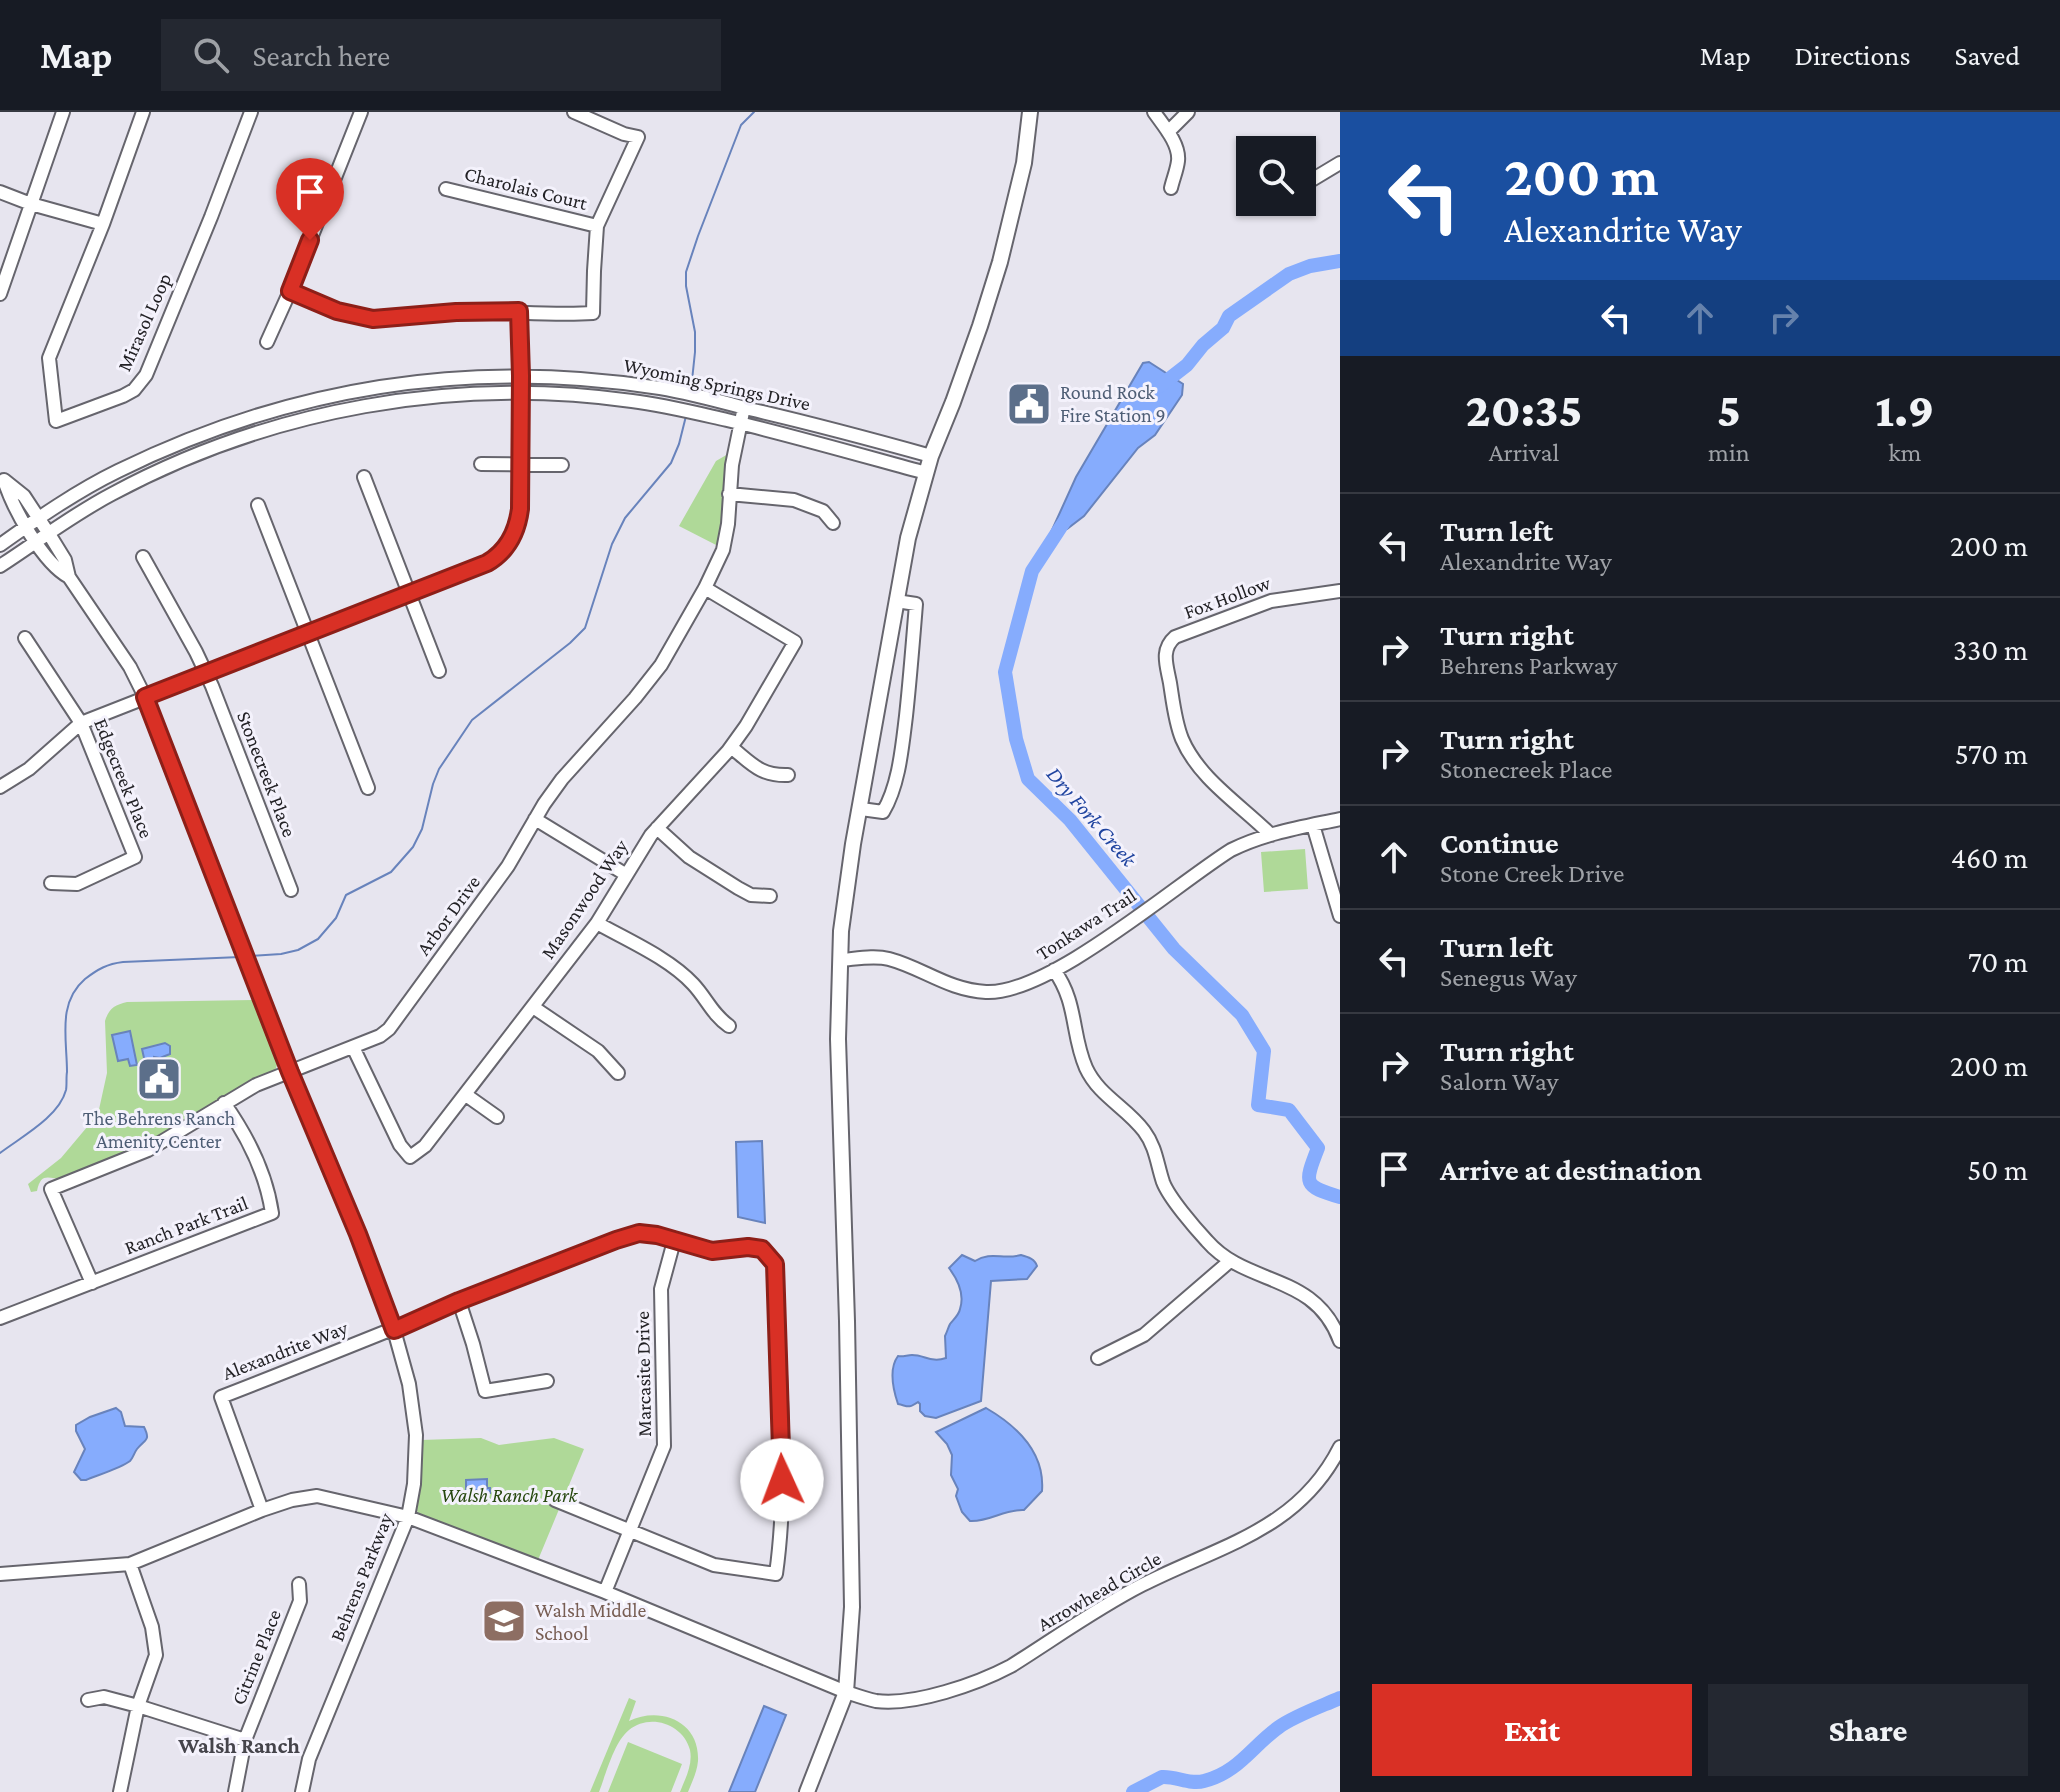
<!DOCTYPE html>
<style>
:root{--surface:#171b24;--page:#242831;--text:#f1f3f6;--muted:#9ea1a6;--line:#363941;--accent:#d93025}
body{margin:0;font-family:"Crimson Pro",serif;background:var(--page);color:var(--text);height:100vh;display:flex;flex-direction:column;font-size:30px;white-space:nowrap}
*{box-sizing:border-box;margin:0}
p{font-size:26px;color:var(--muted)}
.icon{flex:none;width:44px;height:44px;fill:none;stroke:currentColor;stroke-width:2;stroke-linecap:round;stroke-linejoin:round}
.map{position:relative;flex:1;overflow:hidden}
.sheet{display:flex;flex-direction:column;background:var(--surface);width:720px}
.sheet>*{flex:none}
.hud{background:#1a4fa0;color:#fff;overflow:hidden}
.buttons{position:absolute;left:1236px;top:24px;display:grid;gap:16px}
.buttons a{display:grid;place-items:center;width:80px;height:80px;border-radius:0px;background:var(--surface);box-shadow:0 2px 6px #0004;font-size:40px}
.pin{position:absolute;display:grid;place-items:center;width:68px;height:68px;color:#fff;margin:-82px -34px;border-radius:50% 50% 50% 0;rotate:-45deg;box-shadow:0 0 8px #0007}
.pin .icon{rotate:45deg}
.me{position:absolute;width:88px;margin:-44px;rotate:358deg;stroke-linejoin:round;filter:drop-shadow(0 0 6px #0008)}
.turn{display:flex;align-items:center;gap:28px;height:168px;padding:0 32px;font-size:36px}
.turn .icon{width:104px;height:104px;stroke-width:2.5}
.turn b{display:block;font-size:56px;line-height:68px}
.lanes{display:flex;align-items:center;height:76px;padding:0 32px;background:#0003;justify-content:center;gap:40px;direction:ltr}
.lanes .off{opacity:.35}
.eta{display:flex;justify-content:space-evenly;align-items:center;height:136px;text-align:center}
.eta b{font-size:48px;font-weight:800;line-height:56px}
.action{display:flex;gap:16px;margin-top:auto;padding:16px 32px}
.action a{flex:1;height:92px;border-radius:0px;background:var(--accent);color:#fff;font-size:32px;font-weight:800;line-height:92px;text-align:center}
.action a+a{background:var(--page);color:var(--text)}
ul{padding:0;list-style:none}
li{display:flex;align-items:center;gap:24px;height:104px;padding:0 32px;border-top:2px solid var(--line)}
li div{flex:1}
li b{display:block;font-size:30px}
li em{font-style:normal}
header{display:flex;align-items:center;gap:48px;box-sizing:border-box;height:112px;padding:0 40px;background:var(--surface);border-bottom:2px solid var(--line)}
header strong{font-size:38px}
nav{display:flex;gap:44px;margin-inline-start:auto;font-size:28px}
.search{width:560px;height:72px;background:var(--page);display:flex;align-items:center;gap:20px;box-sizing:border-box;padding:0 28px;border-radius:0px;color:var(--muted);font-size:30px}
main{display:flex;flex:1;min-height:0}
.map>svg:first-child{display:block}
.green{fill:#afd998}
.water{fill:#86acfd;stroke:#6883bc;stroke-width:2}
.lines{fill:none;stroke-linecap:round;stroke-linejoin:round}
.stream{stroke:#6883bc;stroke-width:2}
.river{stroke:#86acfd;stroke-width:14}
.minor-casing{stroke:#66656d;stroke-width:16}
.major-casing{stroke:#66656d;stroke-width:18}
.minor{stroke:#fff;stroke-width:12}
.major{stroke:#fff;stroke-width:14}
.route-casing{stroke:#8d1f18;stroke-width:20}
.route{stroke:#d93025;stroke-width:14}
.labels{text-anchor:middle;stroke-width:6;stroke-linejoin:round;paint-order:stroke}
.street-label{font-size:20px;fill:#232226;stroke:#f4f2fc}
.service-label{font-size:20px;fill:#4e5e75;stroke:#f4f2fc;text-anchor:start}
.park-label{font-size:20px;font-style:italic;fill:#27480f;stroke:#f4f2fc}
.education-label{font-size:20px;fill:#785e54;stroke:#f4f2fc;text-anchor:start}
.water-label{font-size:22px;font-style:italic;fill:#1f439f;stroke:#f4f2fc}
.neighbourhood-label{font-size:22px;font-weight:bold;fill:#45444b;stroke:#f4f2fc}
</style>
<header>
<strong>Map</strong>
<div class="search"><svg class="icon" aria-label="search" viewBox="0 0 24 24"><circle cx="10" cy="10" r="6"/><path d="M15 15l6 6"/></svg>Search here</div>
<nav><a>Map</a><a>Directions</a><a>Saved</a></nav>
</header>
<main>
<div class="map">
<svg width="1340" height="1680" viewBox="0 0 1340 1680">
<rect width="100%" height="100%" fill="#e7e5ef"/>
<!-- green -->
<path class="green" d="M728 342 720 435 679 414 716 349Z
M1305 737 1308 777 1264 780 1261 740Z
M253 888 278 950 275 959 254 968 125 1045 106 1048 85 1057 83 1061C77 1063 69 1067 63 1067 49 1067 41 1059 37 1079L31 1080 28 1072 61 1046 98 1002 107 961 105 909C109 896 115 893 127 890Z
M481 1326 499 1333 554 1326 584 1337 538 1448 419 1402 417 1399 422 1350 421 1328Z
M629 1586 636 1589 629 1609C660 1594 700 1609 698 1649 697 1660 692 1670 688 1680H680C685 1667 693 1653 690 1638 683 1611 649 1601 629 1618 614 1630 606 1662 599 1680H590Z
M628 1630 682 1652 671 1680H608Z"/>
<!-- water -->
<path class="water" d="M1149 250 1183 272 1182 283 1155 323 1138 336 1084 404 1067 417 1052 418 1076 365 1143 251Z
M130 919 137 953 130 954 128 947 118 949 112 923Z
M165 931 170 934V942L160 946 154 945V954L146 955 142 937Z
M762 1029 765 1111 738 1105 736 1030Z
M962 1143 975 1149C991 1139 1003 1148 1021 1143 1028 1145 1035 1147 1037 1154L1027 1167 991 1169 981 1289 936 1306 925 1304 920 1299V1292L918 1290C908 1297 908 1294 898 1292 893 1277 889 1256 898 1244 903 1245 907 1243 912 1243 925 1243 931 1251 946 1246L945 1224C947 1220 948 1216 950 1212 953 1208 959 1203 960 1197 965 1182 958 1168 949 1156Z
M116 1296 121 1300 125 1314 144 1315C151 1329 145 1327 137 1337 134 1341 133 1346 130 1349 121 1356 98 1363 86 1368H81L74 1360 85 1337 76 1319V1313L90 1305Z
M986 1296C1017 1314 1045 1341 1042 1379L1024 1398C1004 1397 990 1410 970 1409L962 1400 956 1384 958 1377 951 1363 952 1343 947 1332 936 1320Z
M487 1367V1376H490V1381H485V1378L466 1379V1368Z
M764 1594 786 1603 755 1680H729Z"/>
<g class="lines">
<!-- stream -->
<path class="stream" d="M691 278 695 240V220L686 174V160L698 124 741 13 754 0
M251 844 281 842 298 838 318 827 336 806 346 783 391 760 413 735 422 717 433 672 439 657 472 608 570 531 585 516 612 432 625 406 671 351 679 332 686 304
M0 1041C21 1025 59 1005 66 978 67 973 66 965 67 960 67 927 57 891 85 867 98 857 107 852 123 850L240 845"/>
<!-- river -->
<path class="river" d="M1160 274 1187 253 1203 233 1223 216 1229 204 1289 162 1310 154 1340 149
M1068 404 1032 459 1005 560 1016 627 1028 667 1070 708 1174 837 1242 903 1264 939 1258 993 1289 998 1318 1036C1304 1072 1303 1074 1340 1085
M1133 1680 1162 1665C1176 1664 1190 1673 1204 1669 1239 1660 1252 1634 1279 1615 1294 1604 1322 1594 1340 1586"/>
<!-- minor casing -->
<g class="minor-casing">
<path id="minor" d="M143 0 103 112 49 246 56 309 123 284 134 278 146 263 211 105 251 0
M1154 0C1163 13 1180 32 1178 49 1177 58 1173 67 1171 76
M1168 20 1188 0
M1305 72 1340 51
M446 77 597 114
M0 80 31 92 103 112
M290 179C316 190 343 204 371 207 399 209 429 201 457 200 503 198 548 204 593 201L594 159 597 114 638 25 624 22 574 0
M0 182 63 0
M267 230 290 179 361 0
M481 352 562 353
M364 365 439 559
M729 382 794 388 823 399 833 411
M258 393 368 676
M0 433C38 406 77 379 118 359 291 274 471 246 660 276 690 281 719 289 749 297 810 311 870 327 931 344
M143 445 196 540 212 574 291 778
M0 454C37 430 72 403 112 382 270 297 454 264 632 289 664 293 696 301 727 308 794 324 860 343 926 361
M69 465C43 451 13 397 4 368L24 384 49 422 65 448 69 465 130 555 145 585 290 960 358 1122 394 1218 409 1272 416 1323 414 1372 408 1405 309 1647 302 1680
M25 526 81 611 135 745 77 772 51 771
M731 635C751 651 760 664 788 663
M0 675 29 657 81 611 471 458C502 445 515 431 520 397L521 264 519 199
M861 697 883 700C899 673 902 636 906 604 910 567 913 529 916 492L896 489
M535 707 625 762
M1313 713 1340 804
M657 716 689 745 738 776 751 783 770 784
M1271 723C1241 693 1199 667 1182 627 1175 610 1173 590 1170 571 1167 554 1160 538 1175 525L1271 489 1340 479
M597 811C627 828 669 846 693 872 707 887 712 902 729 914
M840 848C855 847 874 843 889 847 923 856 948 878 986 880 1049 883 1175 773 1231 738 1265 721 1303 715 1340 707
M1054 858C1078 891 1071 922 1086 956 1099 984 1126 995 1144 1019 1156 1035 1157 1052 1163 1070 1169 1086 1195 1116 1207 1129 1247 1175 1315 1160 1340 1229
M533 895 598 939 618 961
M353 935 400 1033 410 1045 425 1034 597 811 651 723 728 639 746 614 795 530 705 476
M466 983 497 1005
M92 1171 51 1077 148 1038 256 973 380 924 389 917 508 754 544 692 562 667 635 586 661 553 705 476 723 438 728 412 732 353 744 295
M459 1189 473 1232 485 1279 547 1269
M0 1206 272 1101C266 1060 248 1025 224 991
M1098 1246 1144 1223 1230 1149
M262 1398 221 1285C353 1234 484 1179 616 1128L639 1121 657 1123 712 1139 748 1135 762 1137 775 1152 777 1181C779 1273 789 1370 776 1462L714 1453 555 1388
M0 1462 130 1452 262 1398 292 1388 317 1384 408 1405 605 1480 846 1580C855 1583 866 1587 876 1589 914 1594 977 1572 1011 1554 1054 1527 1097 1496 1142 1473 1218 1434 1298 1419 1340 1335
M605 1480 664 1334 661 1177 674 1129
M88 1588 104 1585 138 1594 245 1628
M120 1680 138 1594 156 1543 152 1515 130 1452
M235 1680 245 1628 300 1489 299 1472"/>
</g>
<!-- major casing -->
<g class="major-casing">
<path id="major" d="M807 1680 846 1580 852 1495 847 1209 838 927 841 819 853 732 908 426 931 344 953 290 980 214 1000 150 1024 51 1030 0"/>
</g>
<!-- minor -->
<use href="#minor" class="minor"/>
<!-- major -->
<use href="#major" class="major"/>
</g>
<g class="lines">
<!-- route casing -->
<g class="route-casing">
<path id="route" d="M310 128 290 179 337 199 373 207 456 200 519 199 521 264 520 397C517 420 508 439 487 451L145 585 290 960 358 1122 394 1218 459 1189 616 1128 639 1121 657 1123 712 1139 748 1135 762 1137 775 1152 782 1368"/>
</g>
<!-- route -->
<use href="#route" class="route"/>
</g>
<!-- icons -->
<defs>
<g id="civic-square" transform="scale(2.3)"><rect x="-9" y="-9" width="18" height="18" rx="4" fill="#5c6f8a" stroke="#f4f2fc"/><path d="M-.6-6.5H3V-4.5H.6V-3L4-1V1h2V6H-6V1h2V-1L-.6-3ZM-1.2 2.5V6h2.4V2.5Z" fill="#fff"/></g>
<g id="school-square" transform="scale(2.3)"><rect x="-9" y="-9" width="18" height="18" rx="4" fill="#8d6e63" stroke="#f4f2fc"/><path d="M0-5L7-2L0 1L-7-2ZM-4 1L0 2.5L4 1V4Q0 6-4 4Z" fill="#fff"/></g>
</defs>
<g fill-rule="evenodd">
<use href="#civic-square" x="1029" y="292"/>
<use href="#civic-square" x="159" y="967"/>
<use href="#school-square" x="504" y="1509"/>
</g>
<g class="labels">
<!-- street labels -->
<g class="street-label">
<text transform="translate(526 76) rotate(14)" y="7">Charolais Court</text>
<text transform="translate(144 210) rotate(-66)" y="7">Mirasol Loop</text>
<text transform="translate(717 272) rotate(12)" y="7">Wyoming Springs Drive</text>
<text transform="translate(1227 485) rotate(-20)" y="7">Fox Hollow</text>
<text transform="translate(267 662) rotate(69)" y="7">Stonecreek Place</text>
<text transform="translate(124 666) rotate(68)" y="7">Edgecreek Place</text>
<text transform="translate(584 787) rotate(-56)" y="7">Masonwood Way</text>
<text transform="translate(448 803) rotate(-54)" y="7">Arbor Drive</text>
<text transform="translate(1086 812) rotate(-33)" y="7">Tonkawa Trail</text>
<text transform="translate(186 1113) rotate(-21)" y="7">Ranch Park Trail</text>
<text transform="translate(285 1238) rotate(-21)" y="7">Alexandrite Way</text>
<text transform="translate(643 1262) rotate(-91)" y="7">Marcasite Drive</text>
<text transform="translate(361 1465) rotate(-68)" y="7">Behrens Parkway</text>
<text transform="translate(1099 1479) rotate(-30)" y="7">Arrowhead Circle</text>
<text transform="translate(256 1545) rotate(-68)" y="7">Citrine Place</text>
</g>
<!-- service labels -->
<g class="service-label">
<text x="1060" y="287">Round Rock<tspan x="1060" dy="23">Fire Station 9</tspan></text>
<text x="159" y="1013" text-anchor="middle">The Behrens Ranch<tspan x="159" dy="23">Amenity Center</tspan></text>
</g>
<!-- park labels -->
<g class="park-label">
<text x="509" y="1390">Walsh Ranch Park</text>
</g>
<!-- education labels -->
<g class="education-label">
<text x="535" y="1505">Walsh Middle<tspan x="535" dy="23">School</tspan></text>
</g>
<!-- water labels -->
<g class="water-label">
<text transform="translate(1092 704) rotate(49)" y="8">Dry Fork Creek</text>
</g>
<!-- neighbourhood labels -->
<g class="neighbourhood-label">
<text x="239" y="1641">Walsh Ranch</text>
</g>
</g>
</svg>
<div class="buttons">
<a><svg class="icon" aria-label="search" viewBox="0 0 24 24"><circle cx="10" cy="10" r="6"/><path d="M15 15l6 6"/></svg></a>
</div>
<div class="pin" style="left:310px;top:128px;background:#d93025"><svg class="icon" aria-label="arrive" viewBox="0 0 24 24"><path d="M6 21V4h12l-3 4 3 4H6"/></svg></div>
<svg class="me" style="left:782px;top:1368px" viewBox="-20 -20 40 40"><circle r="19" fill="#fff"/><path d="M0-13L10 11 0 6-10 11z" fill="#d93025"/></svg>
</div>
<section class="sheet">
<div class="hud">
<div class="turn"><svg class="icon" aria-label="left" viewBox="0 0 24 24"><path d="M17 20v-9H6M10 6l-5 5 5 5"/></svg><div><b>200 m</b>Alexandrite Way</div></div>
<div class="lanes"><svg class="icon" aria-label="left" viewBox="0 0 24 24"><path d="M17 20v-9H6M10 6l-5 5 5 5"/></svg><svg class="icon off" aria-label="ahead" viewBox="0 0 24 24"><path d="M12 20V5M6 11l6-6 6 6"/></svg><svg class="icon off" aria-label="right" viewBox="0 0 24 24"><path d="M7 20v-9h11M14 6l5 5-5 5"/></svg></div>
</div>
<div class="eta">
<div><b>20:35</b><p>Arrival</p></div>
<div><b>5</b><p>min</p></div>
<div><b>1.9</b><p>km</p></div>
</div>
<ul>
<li><svg class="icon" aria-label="left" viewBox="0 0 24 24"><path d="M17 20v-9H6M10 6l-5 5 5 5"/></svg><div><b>Turn left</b><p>Alexandrite Way</p></div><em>200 m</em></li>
<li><svg class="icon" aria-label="right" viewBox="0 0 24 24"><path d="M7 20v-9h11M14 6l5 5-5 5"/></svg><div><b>Turn right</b><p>Behrens Parkway</p></div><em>330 m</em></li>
<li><svg class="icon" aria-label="right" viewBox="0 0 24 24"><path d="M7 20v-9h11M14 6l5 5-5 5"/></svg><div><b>Turn right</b><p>Stonecreek Place</p></div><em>570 m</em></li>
<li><svg class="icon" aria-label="ahead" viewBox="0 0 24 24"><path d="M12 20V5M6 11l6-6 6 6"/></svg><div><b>Continue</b><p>Stone Creek Drive</p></div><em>460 m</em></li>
<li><svg class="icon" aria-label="left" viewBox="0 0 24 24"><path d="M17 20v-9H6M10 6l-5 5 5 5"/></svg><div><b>Turn left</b><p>Senegus Way</p></div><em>70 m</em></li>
<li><svg class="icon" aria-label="right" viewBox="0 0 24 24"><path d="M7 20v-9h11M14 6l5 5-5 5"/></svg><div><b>Turn right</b><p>Salorn Way</p></div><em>200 m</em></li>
<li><svg class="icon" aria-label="arrive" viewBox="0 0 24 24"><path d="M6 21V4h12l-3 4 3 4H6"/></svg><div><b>Arrive at destination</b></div><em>50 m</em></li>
</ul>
<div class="action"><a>Exit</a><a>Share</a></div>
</section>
</main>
